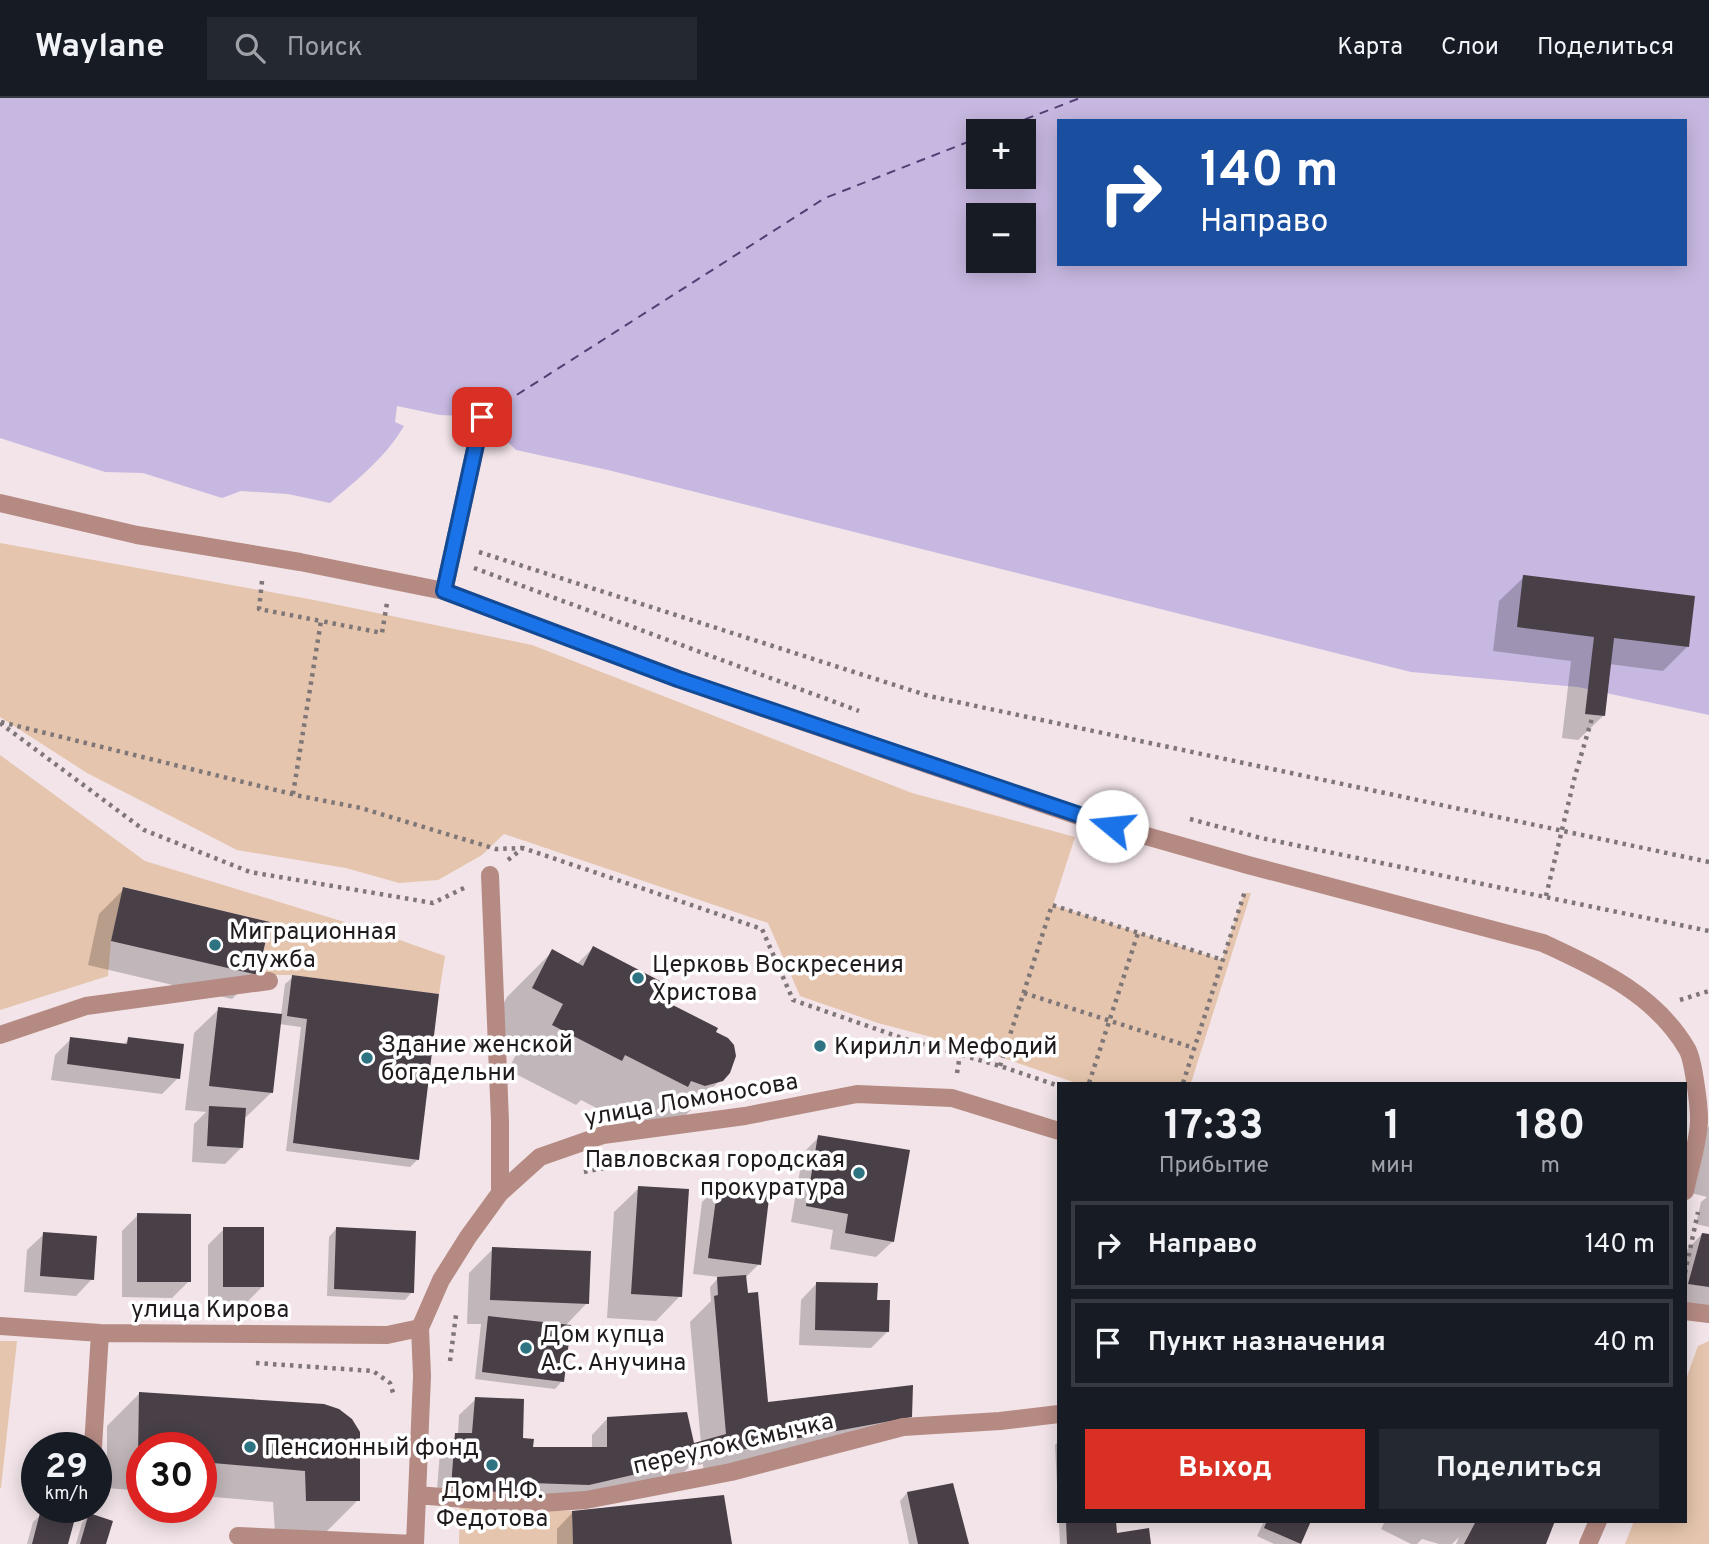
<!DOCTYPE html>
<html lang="ru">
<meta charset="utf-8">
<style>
:root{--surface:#171b24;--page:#242831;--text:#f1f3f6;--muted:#9ea1a6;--line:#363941;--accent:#d93025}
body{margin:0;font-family:Overpass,sans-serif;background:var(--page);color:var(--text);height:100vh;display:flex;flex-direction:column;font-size:26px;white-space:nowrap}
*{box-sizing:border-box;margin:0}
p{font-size:23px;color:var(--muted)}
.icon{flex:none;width:38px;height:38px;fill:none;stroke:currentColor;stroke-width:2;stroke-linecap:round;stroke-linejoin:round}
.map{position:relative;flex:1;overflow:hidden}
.drawer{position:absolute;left:1057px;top:984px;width:630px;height:441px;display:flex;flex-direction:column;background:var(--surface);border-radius:0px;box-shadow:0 4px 18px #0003}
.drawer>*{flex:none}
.guide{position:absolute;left:1057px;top:21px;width:630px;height:147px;border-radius:0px;box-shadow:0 4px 18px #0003;background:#1a4fa0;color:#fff;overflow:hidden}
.fabs{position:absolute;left:966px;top:21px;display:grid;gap:14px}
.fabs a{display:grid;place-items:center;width:70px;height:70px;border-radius:0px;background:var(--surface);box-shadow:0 4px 18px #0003;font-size:35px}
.speed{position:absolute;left:21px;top:1334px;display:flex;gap:14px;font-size:35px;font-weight:700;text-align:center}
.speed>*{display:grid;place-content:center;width:91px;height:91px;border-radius:50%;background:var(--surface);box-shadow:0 4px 18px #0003;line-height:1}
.speed small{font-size:18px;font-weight:400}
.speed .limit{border:10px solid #d22;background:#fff;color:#111}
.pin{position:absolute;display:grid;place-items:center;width:60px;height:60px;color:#fff;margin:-30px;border-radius:14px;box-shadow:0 4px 10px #0006}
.me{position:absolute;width:77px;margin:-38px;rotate:287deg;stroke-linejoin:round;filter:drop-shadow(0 0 5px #0008)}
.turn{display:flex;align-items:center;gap:24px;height:147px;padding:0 28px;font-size:32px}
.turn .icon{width:91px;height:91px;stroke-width:2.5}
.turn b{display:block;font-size:49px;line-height:60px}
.eta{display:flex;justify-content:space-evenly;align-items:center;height:119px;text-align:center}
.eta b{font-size:42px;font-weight:700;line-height:49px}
.button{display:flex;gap:14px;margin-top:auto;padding:14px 28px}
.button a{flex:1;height:80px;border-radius:0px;background:var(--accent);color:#fff;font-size:28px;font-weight:700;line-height:80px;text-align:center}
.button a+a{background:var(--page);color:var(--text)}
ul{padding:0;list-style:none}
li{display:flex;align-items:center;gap:21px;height:88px;margin:0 14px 10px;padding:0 14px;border:4px solid var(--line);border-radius:0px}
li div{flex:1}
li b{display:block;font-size:26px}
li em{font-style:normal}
header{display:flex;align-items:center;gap:42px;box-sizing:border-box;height:98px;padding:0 35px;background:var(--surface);border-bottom:2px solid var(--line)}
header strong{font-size:33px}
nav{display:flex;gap:38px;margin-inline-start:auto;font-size:24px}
.search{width:490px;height:63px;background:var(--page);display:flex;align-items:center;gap:18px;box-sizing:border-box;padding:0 24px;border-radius:0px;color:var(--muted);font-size:26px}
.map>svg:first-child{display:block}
.green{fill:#e5c5ad}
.water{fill:#c7b8e1;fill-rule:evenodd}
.shadow{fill:#0003}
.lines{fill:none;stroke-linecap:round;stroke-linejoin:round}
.ferry{stroke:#543f74;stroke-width:2;stroke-dasharray:9 7;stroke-linecap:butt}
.building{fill:#483f47}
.path{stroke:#7f7678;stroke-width:4.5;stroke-dasharray:3.5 5;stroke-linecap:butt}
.minor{stroke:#b58a83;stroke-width:18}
.route-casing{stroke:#114b97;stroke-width:18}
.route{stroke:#1a73e8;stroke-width:12}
.poi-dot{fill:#2e7381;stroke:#fff;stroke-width:2.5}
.labels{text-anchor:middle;stroke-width:7;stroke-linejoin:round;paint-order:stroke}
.poi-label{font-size:24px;fill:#201b1c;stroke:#fff;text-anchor:start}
.street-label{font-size:24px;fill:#201b1c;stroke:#fff}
</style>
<header>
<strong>Waylane</strong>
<div class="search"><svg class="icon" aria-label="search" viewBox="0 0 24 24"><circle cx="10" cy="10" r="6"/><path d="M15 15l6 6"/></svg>Поиск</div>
<nav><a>Карта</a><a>Слои</a><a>Поделиться</a></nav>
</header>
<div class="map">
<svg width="1709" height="1446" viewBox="0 0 1709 1446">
<rect width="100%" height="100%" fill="#f2e4e8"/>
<!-- green -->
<path class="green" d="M0 445 314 502 532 547 912 695 1075 739 1053 807 1222 862 1244 795H1251L1191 985H1076L977 951 878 925 800 898 768 825 504 736 482 757 438 782 399 785 346 770 237 752 87 675 0 619Z
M0 657 145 763 377 834 445 858 439 896 292 877H258L270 824 124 789 111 843 108 878 0 912Z
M0 1243H17L1 1390H0Z
M1709 1243V1446H1625L1634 1423H1685V1284L1698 1248Z
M460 1408 572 1413 573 1446H459Z"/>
<!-- water -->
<path class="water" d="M0 0H1709V617L1578 589 1411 574 608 372 516 352 482 319 440 317 397 308 395 324 404 328C385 360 358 381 330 405L288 396 241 393 222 400 143 375 105 374 0 340ZM1059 23H1685V166H1059ZM978 33H1024V79H978ZM978 117H1024V163H978Z"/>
<!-- shadow -->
<path class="shadow" d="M1524 479 1688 548 1663 573 1609 566 1603 618 1578 642 1562 640 1571 563 1493 553 1499 503Z
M124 791 256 877 232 901 88 867 99 816Z
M593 850 653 899 714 935 728 974 675 1028 641 1033 581 1002 576 1007 508 972 519 951 488 935 507 899 552 854 577 866Z
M293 879 417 1062 410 1069 286 1053 301 929 279 926 271 995 246 1019H243L242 1049 225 1066 192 1064 194 1026 206 1014 185 1012 194 935 219 911 281 917 285 886Z
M71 941 123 947 129 941 178 980 162 996 51 982 55 957Z
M1709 1028V1129L1696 1126 1701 1104 1707 1099 1691 1095 1706 1031Z
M819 1039 893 1143 876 1159 830 1151 833 1132 791 1124 803 1055Z
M718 1088 759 1166 745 1180 767 1306 910 1318 886 1342 704 1378 703 1366 689 1369 680 1378 572 1403 436 1406 440 1353 458 1336 459 1317 476 1301 531 1351H592V1337L608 1320 693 1347 701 1345 690 1224 711 1203 710 1189 719 1179 693 1176 702 1104Z
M639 1090 680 1198 656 1223 607 1220 614 1114Z
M138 1117 189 1183 172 1200 122 1199V1133Z
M224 1131 262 1189 246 1205 208 1204V1147Z
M336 1131 412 1194 405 1202 327 1198 329 1139Z
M44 1136 92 1181 76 1198 24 1194 27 1152Z
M1702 1136 1709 1138V1217L1685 1213V1154Z
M493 1151 587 1205 565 1228 562 1283 555 1291 475 1281 481 1226H467L469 1175Z
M817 1185 875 1204 888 1233 871 1250 799 1247 801 1202Z
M139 1296 323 1308 358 1402 326 1434H275L273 1404 201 1398V1349H142V1393L107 1390V1328Z
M1059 1343V1423H1114L1115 1437 1149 1446H1060L1055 1347Z
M907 1395 967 1446H909L900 1403Z
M573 1414 730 1446H557V1431Z
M41 1417 66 1446H27L33 1424Z
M89 1417 104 1446H76L82 1425Z
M1264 1423H1310L1299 1446H1274L1257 1438Z
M1385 1423H1553L1544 1446H1456L1459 1439 1452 1446H1439L1422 1441 1417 1446H1411L1381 1431Z"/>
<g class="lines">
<!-- ferry -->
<path class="ferry" d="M995 33 1080 0
M490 314 825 100 978 40"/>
</g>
<!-- building -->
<path class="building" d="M1523 477 1695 498 1689 549 1614 540 1605 618 1585 616 1594 539 1517 529Z
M123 789 270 824 258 877 111 843Z
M593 848 662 884 655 898 718 930 716 934 728 940 734 947 736 958 730 975 723 983 705 988 691 983 688 989 625 957 622 963 552 927 563 906 532 890 552 851 583 868Z
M292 877 439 896 419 1062 293 1045 307 921 287 918Z
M218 909 282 916 273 995 209 988Z
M70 939 127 946 128 939 184 946 180 981 67 966Z
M209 1008 246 1010 243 1050 207 1048Z
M818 1037 910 1052 894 1144 845 1135 848 1116 806 1108Z
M718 1086 770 1092 761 1167 708 1160Z
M638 1088 689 1091 682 1199 631 1196Z
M137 1115 191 1116V1184H137Z
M223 1129H264V1189H223Z
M336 1129 416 1133 414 1195 334 1191Z
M43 1134 97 1138 94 1182 40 1178Z
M1702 1135 1709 1136V1189L1688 1186Z
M492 1149 591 1153 589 1206 490 1202Z
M746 1177 748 1195 758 1194 768 1304 913 1287 912 1319 772 1345 589 1387 531 1385 530 1397 451 1390 455 1335H472L475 1299 524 1301 523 1340 534 1341 533 1349H607V1319L687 1314 694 1345 726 1336 714 1198 718 1197 717 1179Z
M816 1184 878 1185 877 1202H890L889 1234 815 1232Z
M488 1218 571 1227 564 1284 482 1274Z
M139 1294 324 1306 339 1311 352 1321 360 1334V1403H306L305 1373 201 1364V1349H142V1359H138Z
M953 1385 969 1446H918L907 1394Z
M724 1397 732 1446H573L572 1413Z
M40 1415 74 1424 68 1446H32Z
M89 1415 113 1423 106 1446H80Z
M1066 1423H1116L1117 1435 1149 1430 1151 1446H1067Z
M1267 1423H1311L1301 1446 1264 1430Z
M1469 1423H1555L1546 1446H1464L1475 1425Z"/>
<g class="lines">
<!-- path -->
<path class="path" d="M479 454 929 598 1709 764
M474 470 859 613
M262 483 259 511 321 523
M1 624 300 698 361 710 496 751 522 750
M0 625 144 732 250 774 433 805 466 789
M293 696 321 523 382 535 387 505
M1190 721 1261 740 1709 833
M508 762 523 750 762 831 793 902 905 941 1000 968 1059 988
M1546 798 1575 678 1593 617
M1024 895 1194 950
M1680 902 1709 893
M1000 968 1052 807 1223 862
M957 975 960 957
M1089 985 1138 835
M1183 985 1245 793
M584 1074 668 1057
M1685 1175 1698 1114
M450 1263 456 1217
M256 1265 373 1273 390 1285 394 1298"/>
<!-- minor -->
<path class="minor" d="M482 319 444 493 678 581 1090 722 1248 767 1543 845C1598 871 1655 896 1687 951 1693 960 1699 1007 1699 1020 1700 1038 1689 1073 1685 1093
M0 405 137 437 300 464 444 493
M490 777 500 1023V1095
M0 937 86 908 269 883
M1685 1213 1709 1216
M0 1228 100 1235 387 1237 420 1230
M93 1349 100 1235
M417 1397 527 1406 586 1402 731 1374 903 1329 1000 1323 1059 1316
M238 1438 415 1446
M415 1446 422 1278 420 1230 441 1182 468 1139 500 1095 540 1059 603 1037 745 1018 857 996 952 1000 1059 1033
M1588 1446 1598 1423"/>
</g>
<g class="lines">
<!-- route casing -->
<g class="route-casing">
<path id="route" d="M482 319 444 493 678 581 1112 728"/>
</g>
<!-- route -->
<use href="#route" class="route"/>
</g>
<!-- markers -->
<g class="poi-dot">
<circle cx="215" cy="847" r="7"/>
<circle cx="638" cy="880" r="7"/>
<circle cx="820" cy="948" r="7"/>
<circle cx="367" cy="960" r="7"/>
<circle cx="859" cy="1075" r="7"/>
<circle cx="526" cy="1250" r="7"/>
<circle cx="250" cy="1349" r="7"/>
<circle cx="492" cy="1367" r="7"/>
</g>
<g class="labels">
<!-- poi labels -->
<g class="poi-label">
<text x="229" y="841">Миграционная<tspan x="229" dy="28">служба</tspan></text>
<text x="652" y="874">Церковь Воскресения<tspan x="652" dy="28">Христова</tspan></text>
<text x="381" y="954">Здание женской<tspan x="381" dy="28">богадельни</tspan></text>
<text x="834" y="956">Кирилл и Мефодий</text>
<text x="845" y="1069" text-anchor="end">Павловская городская<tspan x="845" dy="28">прокуратура</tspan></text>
<text x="540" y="1244">Дом купца<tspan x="540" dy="28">А.С. Анучина</tspan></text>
<text x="264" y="1357">Пенсионный фонд</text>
<text x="492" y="1400" text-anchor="middle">Дом Н.Ф.<tspan x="492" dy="28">Федотова</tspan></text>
</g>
<!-- street labels -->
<g class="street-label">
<text transform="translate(691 1001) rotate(-10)" y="8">улица Ломоносова</text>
<text x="210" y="1219">улица Кирова</text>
<text transform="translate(733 1345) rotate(-13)" y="8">переулок Смычка</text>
</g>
</g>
</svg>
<div class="fabs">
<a>+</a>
<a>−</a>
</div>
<div class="speed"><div>29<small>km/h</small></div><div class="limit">30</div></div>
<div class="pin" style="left:482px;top:319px;background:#d93025"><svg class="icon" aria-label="arrive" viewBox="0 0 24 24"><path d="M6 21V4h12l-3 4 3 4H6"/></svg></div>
<svg class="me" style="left:1112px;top:728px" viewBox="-20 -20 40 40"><circle r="19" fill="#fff"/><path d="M0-13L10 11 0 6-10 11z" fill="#1a73e8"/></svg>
<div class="guide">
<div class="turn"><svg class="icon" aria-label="right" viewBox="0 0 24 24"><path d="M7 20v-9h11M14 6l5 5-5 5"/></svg><div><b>140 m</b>Направо</div></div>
</div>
<section class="drawer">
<div class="eta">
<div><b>17:33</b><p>Прибытие</p></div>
<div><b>1</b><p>мин</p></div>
<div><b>180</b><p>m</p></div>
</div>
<ul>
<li><svg class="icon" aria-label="right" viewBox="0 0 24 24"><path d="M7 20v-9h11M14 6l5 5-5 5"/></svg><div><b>Направо</b></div><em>140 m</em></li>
<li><svg class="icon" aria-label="arrive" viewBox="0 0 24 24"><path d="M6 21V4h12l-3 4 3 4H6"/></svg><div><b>Пункт назначения</b></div><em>40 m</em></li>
</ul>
<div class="button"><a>Выход</a><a>Поделиться</a></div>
</section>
</div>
